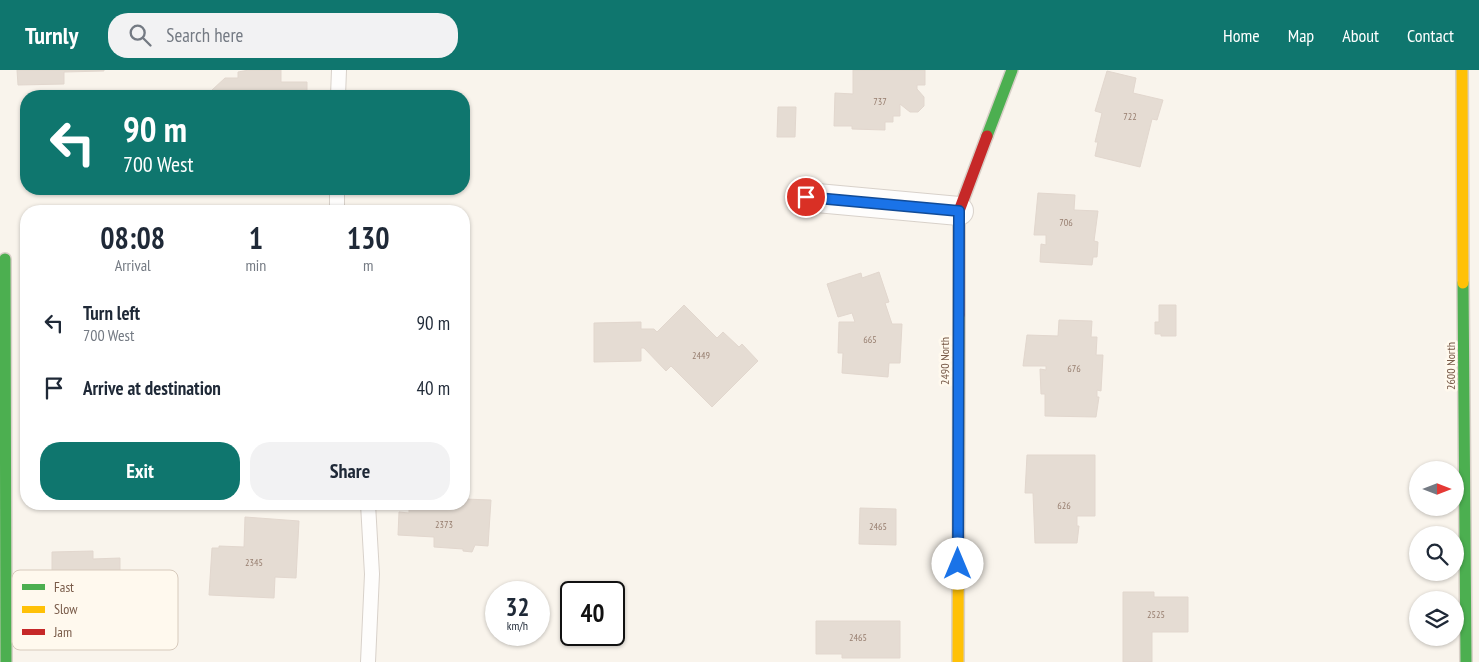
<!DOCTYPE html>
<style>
:root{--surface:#fff;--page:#f2f2f3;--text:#1f2937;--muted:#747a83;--accent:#0f766e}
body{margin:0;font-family:"PT Sans Narrow",sans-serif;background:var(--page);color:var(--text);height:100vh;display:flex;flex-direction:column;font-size:19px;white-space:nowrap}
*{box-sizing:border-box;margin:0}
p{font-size:16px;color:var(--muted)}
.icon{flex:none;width:28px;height:28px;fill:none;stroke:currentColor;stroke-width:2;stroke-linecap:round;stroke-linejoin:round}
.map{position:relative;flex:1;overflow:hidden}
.drawer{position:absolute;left:20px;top:135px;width:450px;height:305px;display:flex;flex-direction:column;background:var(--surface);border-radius:20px;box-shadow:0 1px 4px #0004}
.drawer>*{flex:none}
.banner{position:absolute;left:20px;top:20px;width:450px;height:105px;border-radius:20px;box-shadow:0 1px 4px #0004;background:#0f766e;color:#fff;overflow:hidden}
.needle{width:32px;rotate:90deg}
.controls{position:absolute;left:1409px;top:391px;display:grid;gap:10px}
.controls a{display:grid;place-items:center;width:55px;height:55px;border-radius:50%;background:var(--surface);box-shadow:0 1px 4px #0004;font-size:25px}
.speed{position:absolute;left:485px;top:511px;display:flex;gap:10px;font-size:25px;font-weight:700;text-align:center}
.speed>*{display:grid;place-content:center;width:65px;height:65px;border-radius:50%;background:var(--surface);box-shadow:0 1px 4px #0004;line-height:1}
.speed small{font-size:12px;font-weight:400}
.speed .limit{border:2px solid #111;border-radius:8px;background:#fff;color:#111}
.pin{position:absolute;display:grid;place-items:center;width:42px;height:42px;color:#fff;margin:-21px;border:2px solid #fff;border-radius:50%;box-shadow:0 1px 5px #0007}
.me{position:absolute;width:55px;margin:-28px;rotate:0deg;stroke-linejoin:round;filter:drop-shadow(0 0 4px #0008)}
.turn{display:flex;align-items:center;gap:18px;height:105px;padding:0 20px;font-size:22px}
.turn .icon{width:65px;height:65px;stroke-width:2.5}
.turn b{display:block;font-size:35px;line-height:42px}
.eta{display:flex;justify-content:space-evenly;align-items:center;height:85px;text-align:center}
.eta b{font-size:30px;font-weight:700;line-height:35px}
.cta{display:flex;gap:10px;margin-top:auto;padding:10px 20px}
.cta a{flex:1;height:58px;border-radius:20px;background:var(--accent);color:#fff;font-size:20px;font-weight:700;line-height:58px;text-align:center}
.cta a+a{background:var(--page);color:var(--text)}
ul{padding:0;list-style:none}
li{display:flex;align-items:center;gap:15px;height:65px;padding:0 20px}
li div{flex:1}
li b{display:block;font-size:19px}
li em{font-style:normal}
header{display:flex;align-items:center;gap:30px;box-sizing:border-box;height:70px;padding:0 25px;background:var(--accent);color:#fff}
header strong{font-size:24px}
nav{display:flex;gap:28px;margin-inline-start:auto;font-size:18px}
.search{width:350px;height:45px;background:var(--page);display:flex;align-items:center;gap:12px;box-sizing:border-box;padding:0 18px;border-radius:20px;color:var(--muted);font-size:19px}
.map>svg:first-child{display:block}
.building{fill:#e5dcd3;stroke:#e2d7ce}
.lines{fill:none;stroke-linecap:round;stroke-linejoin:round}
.lane-casing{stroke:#d8d1ca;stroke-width:16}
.street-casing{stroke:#d8d1ca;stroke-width:30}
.fast-casing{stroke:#d8d0c8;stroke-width:14}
.slow-casing{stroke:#d8d0c8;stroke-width:14}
.jam-casing{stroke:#d8d0c8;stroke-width:14}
.lane{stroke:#fefdfc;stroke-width:14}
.street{stroke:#fefdfc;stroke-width:28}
.fast{stroke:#4caf50;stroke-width:11}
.slow{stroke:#ffc107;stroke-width:11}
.jam{stroke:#c62828;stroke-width:11}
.route-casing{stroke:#114b97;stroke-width:12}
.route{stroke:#1a73e8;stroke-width:9}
.labels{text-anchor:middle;stroke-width:5;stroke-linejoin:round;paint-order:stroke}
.number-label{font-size:10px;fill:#967d6e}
.street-label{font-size:12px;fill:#795b49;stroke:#fff9ee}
.key{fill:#fff9ee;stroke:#d7cabc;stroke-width:1}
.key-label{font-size:14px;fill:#795b49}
</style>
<header>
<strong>Turnly</strong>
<div class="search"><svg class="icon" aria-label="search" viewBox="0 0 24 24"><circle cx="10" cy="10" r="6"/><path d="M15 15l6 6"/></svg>Search here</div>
<nav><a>Home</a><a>Map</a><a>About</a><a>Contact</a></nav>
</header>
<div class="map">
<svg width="1479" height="592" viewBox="0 0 1479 592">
<rect width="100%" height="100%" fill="#f9f4ec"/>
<!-- building -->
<path class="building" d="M17 0H104V1L64 2V14L18 15Z
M249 0H281V12H307V26H212V20L225 8H238V2Z
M853 0H925V15H917V19L924 27V36L918 42H910L900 34V46H893V52H885V60L852 59V56H834L835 23 853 24Z
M1107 1 1136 8 1133 23 1163 30 1157 50 1152 49 1140 97 1095 86 1098 72H1095L1102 43 1095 41Z
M778 37H796L795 67H777Z
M1038 123 1075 125 1074 140 1098 141 1094 171 1098 172 1097 187H1093L1092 195 1040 192 1041 174 1046 175V165H1034Z
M879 202 889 232 885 233 892 254H902L900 293H889L888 307 842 303 843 283H838L839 252H855L852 243 838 247 827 214 861 203 862 208Z
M684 235 717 268 723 262 739 277 742 274 758 291 712 337 671 296 666 301 644 278H641V291L594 292V253L641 252V259H654L657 262Z
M1159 235H1176V266H1161V264H1155V252H1159Z
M1059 250 1092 251 1091 267H1097L1096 285H1103L1101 321 1097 320V327H1099L1096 347 1045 346V324H1041L1040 299 1046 300V296H1023L1027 265 1058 266Z
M1027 385H1095V446H1077V456H1079L1077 473H1035L1033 423H1025Z
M464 429 491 430 488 476 475 475 472 482 463 481V479L434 477V467L398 465 399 442 409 443V434H464Z
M860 438 896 439V475L859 474Z
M245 447 299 451 296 508 275 507 274 528 209 525 212 478H219V476L244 477Z
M93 481V489L120 488V508L150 507 151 544 143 545 144 557H85V544L52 545V482Z
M1123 522H1154V527H1188V562H1152V592H1123Z
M816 551H900V588H842V584H816Z"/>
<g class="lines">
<!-- lane casing -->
<g class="lane-casing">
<path id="lane" d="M338 26 339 0
M337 141V119
M368 592 372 504 368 434"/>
</g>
<!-- street casing -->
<g class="street-casing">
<path id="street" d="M806 127 959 141"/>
</g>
<!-- fast casing -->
<g class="fast-casing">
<path id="fast" d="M987 66 1012 0
M5 189 6 592
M1463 213 1466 592"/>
</g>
<!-- slow casing -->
<g class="slow-casing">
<path id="slow" d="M1462 0 1463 213
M958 592 959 245"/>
</g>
<!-- jam casing -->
<g class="jam-casing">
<path id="jam" d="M959 245V141L987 66"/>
</g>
<!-- lane -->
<use href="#lane" class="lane"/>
<!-- street -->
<use href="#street" class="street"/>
<!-- fast -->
<use href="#fast" class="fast"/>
<!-- slow -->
<use href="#slow" class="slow"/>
<!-- jam -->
<use href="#jam" class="jam"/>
</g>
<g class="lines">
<!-- route casing -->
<g class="route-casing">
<path id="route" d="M806 127 959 141 958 494"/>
</g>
<!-- route -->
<use href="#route" class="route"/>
</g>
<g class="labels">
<!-- number labels -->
<g class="number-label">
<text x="880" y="35">737</text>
<text x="1130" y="50">722</text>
<text x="1066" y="156">706</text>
<text x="870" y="273">665</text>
<text x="701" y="289">2449</text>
<text x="1074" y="302">676</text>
<text x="1064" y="439">626</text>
<text x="444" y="458">2373</text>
<text x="878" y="460">2465</text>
<text x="254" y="496">2345</text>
<text x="1156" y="548">2525</text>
<text x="858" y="571">2465</text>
</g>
<!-- street labels -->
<g class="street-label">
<text transform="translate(945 291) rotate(-90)" y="4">2490 North</text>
<text transform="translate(1451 296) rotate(-90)" y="4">2600 North</text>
</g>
</g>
<!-- legend -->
<rect x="12" y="500" width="166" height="80" rx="8" class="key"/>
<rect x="22" y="514" width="23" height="6" fill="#4caf50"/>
<rect x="22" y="536" width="23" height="7" fill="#ffc107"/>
<rect x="22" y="559" width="23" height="6" fill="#c62828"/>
<g class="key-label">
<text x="54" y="522">Fast</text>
<text x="54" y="544">Slow</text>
<text x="54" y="567">Jam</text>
</g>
</svg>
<div class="controls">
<a><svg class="needle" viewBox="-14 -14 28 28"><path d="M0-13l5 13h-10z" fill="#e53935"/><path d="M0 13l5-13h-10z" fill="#747a83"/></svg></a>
<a><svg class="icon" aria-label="search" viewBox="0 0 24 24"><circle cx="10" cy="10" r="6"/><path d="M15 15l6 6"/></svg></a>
<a><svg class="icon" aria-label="layers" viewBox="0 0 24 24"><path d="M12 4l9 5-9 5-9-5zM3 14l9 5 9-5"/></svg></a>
</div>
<div class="speed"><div>32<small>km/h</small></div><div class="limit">40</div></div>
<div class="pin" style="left:806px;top:127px;background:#d93025"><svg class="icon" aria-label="arrive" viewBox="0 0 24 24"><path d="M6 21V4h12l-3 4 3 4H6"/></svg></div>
<svg class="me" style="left:958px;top:494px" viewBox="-20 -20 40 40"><circle r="19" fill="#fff"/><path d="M0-13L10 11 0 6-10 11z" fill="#1a73e8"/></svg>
<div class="banner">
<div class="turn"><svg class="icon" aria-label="left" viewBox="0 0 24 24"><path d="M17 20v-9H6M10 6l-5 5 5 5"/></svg><div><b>90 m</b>700 West</div></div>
</div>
<section class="drawer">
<div class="eta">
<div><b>08:08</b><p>Arrival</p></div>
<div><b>1</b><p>min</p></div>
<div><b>130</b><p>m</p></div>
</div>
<ul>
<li><svg class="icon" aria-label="left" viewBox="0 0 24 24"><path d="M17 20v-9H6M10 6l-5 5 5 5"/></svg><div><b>Turn left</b><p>700 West</p></div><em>90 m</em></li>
<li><svg class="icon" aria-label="arrive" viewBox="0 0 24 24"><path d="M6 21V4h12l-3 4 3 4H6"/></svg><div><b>Arrive at destination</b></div><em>40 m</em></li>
</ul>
<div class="cta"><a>Exit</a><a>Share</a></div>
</section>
</div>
